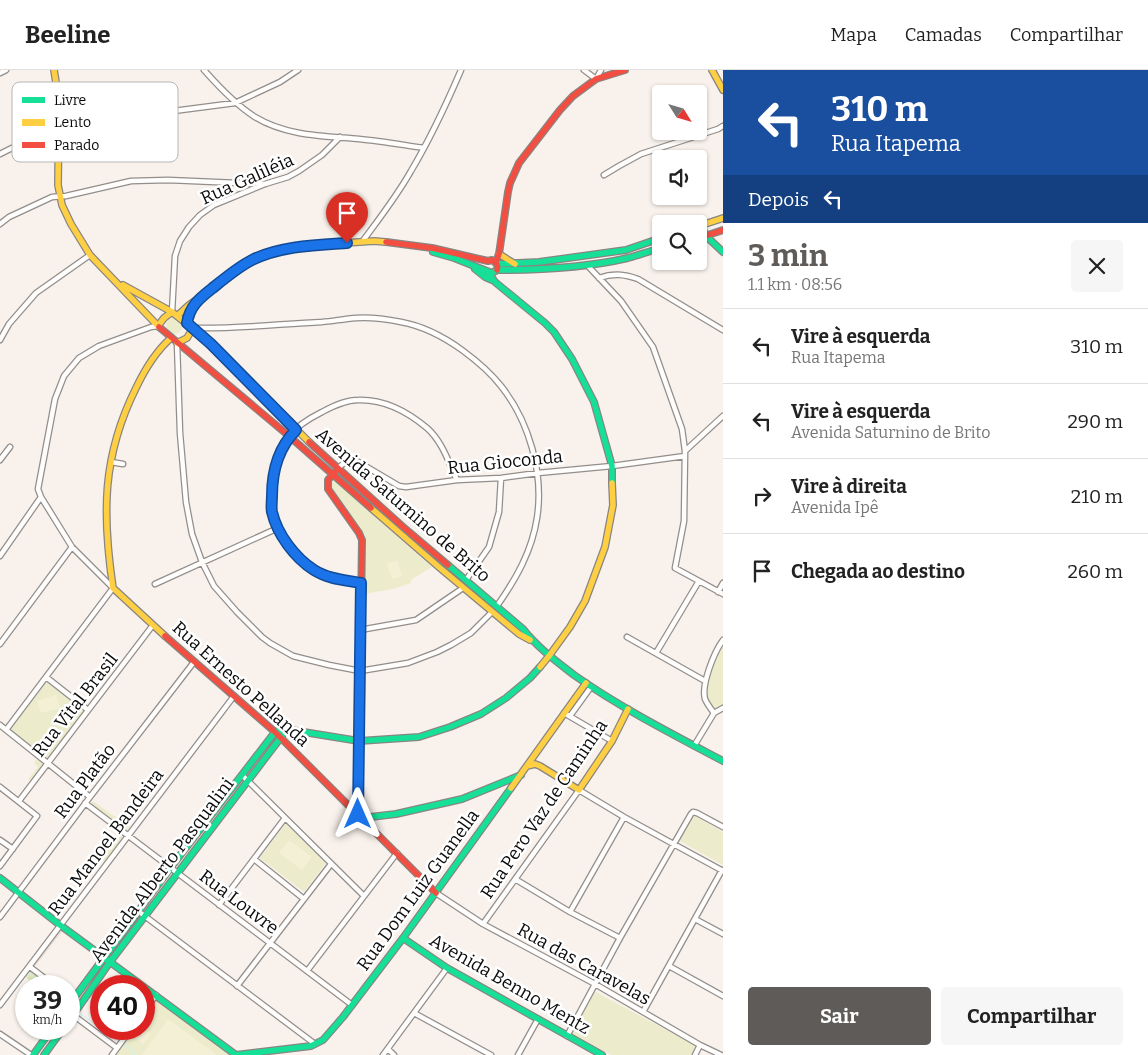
<!DOCTYPE html>
<html lang="pt">
<meta charset="utf-8">
<style>
:root{--surface:#fff;--page:#f6f6f6;--text:#222;--muted:#767676;--line:#e0e0e0;--accent:#5e5b59}
body{margin:0;font-family:Bitter,serif;background:var(--page);color:var(--text);height:100vh;display:flex;flex-direction:column;font-size:19px;white-space:nowrap}
*{box-sizing:border-box;margin:0}
p{font-size:16px;color:var(--muted)}
.icon{flex:none;width:28px;height:28px;fill:none;stroke:currentColor;stroke-width:2;stroke-linecap:round;stroke-linejoin:round}
.map{position:relative;flex:1;overflow:hidden}
.details{display:flex;flex-direction:column;background:var(--surface);width:425px}
.details>*{flex:none}
.hud{background:#1a4fa0;color:#fff;overflow:hidden}
.needle{width:32px;rotate:127deg}
.buttons{position:absolute;left:652px;top:15px;display:grid;gap:10px}
.buttons a{display:grid;place-items:center;width:55px;height:55px;border-radius:5px;background:var(--surface);box-shadow:0 1px 4px #0004;font-size:25px}
.speed{position:absolute;left:15px;top:905px;display:flex;gap:10px;font-size:25px;font-weight:700;text-align:center}
.speed>*{display:grid;place-content:center;width:65px;height:65px;border-radius:50%;background:var(--surface);box-shadow:0 1px 4px #0004;line-height:1}
.speed small{font-size:12px;font-weight:400}
.speed .limit{border:8px solid #d22;background:#fff;color:#111}
.pin{position:absolute;display:grid;place-items:center;width:42px;height:42px;color:#fff;margin:-51px -21px;border-radius:50% 50% 50% 0;rotate:-45deg;box-shadow:0 0 5px #0007}
.pin .icon{rotate:45deg}
.me{position:absolute;width:55px;margin:-28px;rotate:0deg;stroke-linejoin:round;filter:drop-shadow(0 0 4px #0008)}
.turn{display:flex;align-items:center;gap:18px;height:105px;padding:0 25px;font-size:22px}
.turn .icon{width:65px;height:65px;stroke-width:2.5}
.turn b{display:block;font-size:35px;line-height:42px}
.then{display:flex;align-items:center;height:48px;padding:0 25px;background:#0003;gap:10px;font-size:19px}
.round{display:grid;place-items:center;flex:none;width:52px;height:52px;border-radius:5px;background:var(--page)}
.head{display:flex;align-items:center;justify-content:space-between;height:85px;padding:0 25px}
h1{font-size:30px;font-weight:700;line-height:38px;color:var(--accent)}
.action{display:flex;gap:10px;margin-top:auto;padding:10px 25px}
.action a{flex:1;height:58px;border-radius:5px;background:var(--accent);color:#fff;font-size:20px;font-weight:700;line-height:58px;text-align:center}
.action a+a{background:var(--page);color:var(--text)}
ul{padding:0;list-style:none}
li{display:flex;align-items:center;gap:15px;height:75px;padding:0 25px;border-top:1px solid var(--line)}
li div{flex:1}
li b{display:block;font-size:19px}
li em{font-style:normal}
header{display:flex;align-items:center;gap:30px;box-sizing:border-box;height:70px;padding:0 25px;background:var(--surface);border-bottom:1px solid var(--line)}
header strong{font-size:24px}
nav{display:flex;gap:28px;margin-inline-start:auto;font-size:18px}
main{display:flex;flex:1;min-height:0}
.map>svg:first-child{display:block}
.green{fill:#ececcc}
.forest{fill:#e0e4b9}
.pitch{fill:#f4f0d5}
.plaza{fill:#e9dfd8}
.lines{fill:none;stroke-linecap:round;stroke-linejoin:round}
.stream{stroke:#c2f5f4;stroke-width:1}
.street-casing{stroke:#928e8c;stroke-width:7}
.fast-casing{stroke:#888582;stroke-width:8}
.slow-casing{stroke:#888582;stroke-width:8}
.jam-casing{stroke:#888582;stroke-width:8}
.street{stroke:#fefdfc;stroke-width:4.5}
.fast{stroke:#16e098;stroke-width:5.5}
.slow{stroke:#ffcf43;stroke-width:5.5}
.jam{stroke:#f24e42;stroke-width:5.5}
.route-casing{stroke:#114b97;stroke-width:12}
.route{stroke:#1a73e8;stroke-width:9}
.labels{text-anchor:middle;stroke-width:5;stroke-linejoin:round;paint-order:stroke}
.street-label{font-size:18px;fill:#0a0a0a;stroke:#fff}
.key{fill:#fff;stroke:#b6b6b6;stroke-width:1}
.key-label{font-size:14px;fill:#0a0a0a}
</style>
<header>
<strong>Beeline</strong>
<nav><a>Mapa</a><a>Camadas</a><a>Compartilhar</a></nav>
</header>
<main>
<div class="map">
<svg width="723" height="985" viewBox="0 0 723 985">
<rect width="100%" height="100%" fill="#f9f2ec"/>
<!-- green -->
<path class="green" d="M166 256a8 8 0 1 1 16 0a8 8 0 1 1-16 0Z
M336 411 432 497 411 510V513L393 519 364 524 365 465 330 418 331 412Z
M723 573V636L714 640 707 629V612Z
M45 610 48 612 26 640 48 612 85 641 86 639 49 690 47 689V691L8 660Z
M275 663 280 668 249 707 246 703Z
M38 687 45 692 31 711 28 709 38 697 34 693Z
M242 707 247 711 179 798 175 795Z
M93 731 130 757 127 760 91 734Z
M86 736 87 737 28 815 27 814Z
M693 745 723 762V795L678 770Z
M286 753 326 793 304 822 260 788Z
M120 764 123 767 104 792 101 790Z
M171 800 176 803 146 841 142 839Z
M138 844 142 848 115 883 111 880Z
M594 921 698 977 693 985H611L571 963Z
M157 930 231 985H116L135 959H144V948Z"/>
<!-- forest -->
<path class="forest" d="M102 892 105 895 81 928 78 926Z
M34 898 58 916H38L26 908Z"/>
<!-- pitch -->
<path class="pitch" d="M397 490 402 506 392 509 387 494Z
M56 625 60 638 41 643 37 631Z
M289 770 312 787 302 800 279 783Z
M168 949 217 985H142Z
M144 958 151 964 143 974 137 968Z"/>
<!-- plaza -->
<path class="plaza" d="M62 858 64 859 26 908 25 906Z"/>
<g class="lines">
<!-- stream -->
<path class="stream" d="M30 904 45 916
M79 943 101 958
M102 959 120 971
M123 974 129 978 135 985"/>
<!-- street casing -->
<g class="street-casing">
<path id="street" d="M204 0C219 17 236 35 255 47 286 66 324 66 359 69 381 71 403 75 424 78
M584 0 596 9 601 0
M0 3 6 0
M0 84 16 76 66 55 235 33 280 12 298 0
M604 105 619 96 641 84 718 59 723 56
M0 154 9 147 52 127 66 126 131 111 168 110 265 114
M362 172C379 149 397 126 411 101 430 69 446 35 461 0
M587 195 621 231 653 277 682 359 685 381 684 451 675 498 723 524
M599 208C613 203 624 204 638 209L723 260
M172 242 175 186 180 171 189 157 200 145 214 135 265 114 288 107 299 101 322 85 340 67
M193 258C235 259 280 254 322 252 333 251 344 249 356 248 370 247 386 249 401 252 423 256 444 267 462 280 477 291 490 302 501 316 529 351 544 403 537 448 532 481 516 509 497 536
M0 270 9 254 36 223 90 185
M177 273 180 363 186 432 192 464 202 492 214 516 237 542 262 567 270 573 293 586 329 595 360 601 408 593 437 582 451 575 471 563 492 542
M685 381 723 346
M0 390 10 377
M111 392 123 394
M338 398C344 393 348 390 355 390L399 416 406 417 457 410 501 408 538 403 612 396 685 386
M0 486 41 427
M466 510 489 477 499 442 501 408
M361 513C345 510 329 509 314 500 294 488 278 465 272 443 271 438 272 432 272 428 272 406 276 384 289 366 297 356 310 348 322 342 333 336 346 330 358 330 384 329 408 342 427 358 442 371 449 393 457 410
M155 514 278 458
M718 522 723 513
M360 560 416 550 463 518
M627 567 705 611
M0 574 72 477
M656 583 699 511
M46 607 88 640
M564 643 612 671
M714 643C711 639 707 634 705 629 701 615 714 582 723 570
M570 646 591 617
M0 655 90 727
M6 660 113 518 72 477 41 427 38 419 55 329 64 306 79 288 99 276 151 257 158 256
M694 676 714 643 723 638
M242 705 364 826
M0 717 37 746 0 796
M19 731 153 555
M85 733 352 935
M0 770 13 779
M254 789 304 829
M515 809 570 842 620 868
M436 823 483 854 595 914 700 975 721 985
M219 835 285 748
M138 841 315 974
M570 842 624 747
M0 847 90 727 194 592
M695 849 723 864
M483 854 579 720 624 747 723 801
M669 896 723 926
M30 897 55 916
M307 901 397 783
M237 916 331 794
M69 927 80 935
M0 935 234 626
M69 942 117 978
M144 942 156 925
M643 942 722 800
M414 943 491 985
M0 964 31 985
M567 966 620 868 691 744 693 742 697 743 723 757
M388 979 394 985
M112 985 131 959
M383 985 447 898
M518 985 538 949
M695 985 700 975"/>
</g>
<!-- fast casing -->
<g class="fast-casing">
<path id="fast" d="M701 155 706 166 723 182
M433 182 454 188 492 203 497 200C541 200 585 198 628 188 639 185 650 181 661 178
M497 194 539 192 626 180 661 168
M475 199 485 207 492 210
M488 202 495 212 545 253 554 262 572 289 594 332 612 396V413
M448 495 523 559C537 577 556 591 574 605 621 638 672 664 723 691
M275 662 285 659 359 671 419 667 450 657 481 644 506 628 530 608 540 597
M362 748 396 744 462 729 521 705
M0 808 60 855 236 985
M403 868 447 898 602 985
M69 935 171 797 275 662
M69 951 110 892 282 666
M33 985 52 959
M44 985 63 959
M236 985 311 976 323 970 343 947 403 868 511 718"/>
</g>
<!-- slow casing -->
<g class="slow-casing">
<path id="slow" d="M54 0 59 31 58 115 62 135 71 154 90 185 159 257
M712 0 723 20
M699 156 723 148
M499 184 515 194
M123 215 172 242 211 273 309 372
M177 246 189 235 252 190 275 182 301 176 374 171 386 172
M187 253 189 242 196 233
M158 256 164 248 172 242
M177 273 187 268 193 258
M371 438 440 498 519 564 530 570
M165 566 113 518C102 444 102 386 136 318 145 299 155 282 171 268
M540 597 549 586 570 557 585 531 605 477 613 435 612 413
M527 696 535 694 540 696 579 720 612 671 628 639
M511 718 586 613"/>
</g>
<!-- jam casing -->
<g class="jam-casing">
<path id="jam" d="M699 168 723 160
M386 172 432 178 488 191 492 190C496 193 499 195 497 200
M496 192 499 184 508 122 510 113 519 93 560 40 573 26 596 9 625 0
M159 257 289 366 371 438
M309 372 402 456 448 495
M335 402 328 410V419L359 463 362 470 358 744
M165 566 275 662 436 823"/>
</g>
<!-- street -->
<use href="#street" class="street"/>
<!-- fast -->
<use href="#fast" class="fast"/>
<!-- slow -->
<use href="#slow" class="slow"/>
<!-- jam -->
<use href="#jam" class="jam"/>
</g>
<g class="lines">
<!-- route casing -->
<g class="route-casing">
<path id="route" d="M347 173C316 175 280 176 252 190 240 196 225 208 214 217 200 228 190 235 187 253L211 274 296 360C278 378 272 402 272 426 272 431 271 437 272 442 277 464 295 488 314 500 328 509 345 510 361 513L358 744"/>
</g>
<!-- route -->
<use href="#route" class="route"/>
</g>
<g class="labels">
<!-- street labels -->
<g class="street-label">
<text transform="translate(247 109) rotate(-24)" y="6">Rua Galiléia</text>
<text transform="translate(505 392) rotate(-6)" y="6">Rua Gioconda</text>
<text transform="translate(403 435) rotate(41)" y="6">Avenida Saturnino de Brito</text>
<text transform="translate(241 614) rotate(42)" y="6">Rua Ernesto Pellanda</text>
<text transform="translate(75 635) rotate(-52)" y="6">Rua Vital Brasil</text>
<text transform="translate(85 711) rotate(-53)" y="6">Rua Platão</text>
<text transform="translate(544 739) rotate(-56)" y="6">Rua Pero Vaz de Caminha</text>
<text transform="translate(106 772) rotate(-53)" y="6">Rua Manoel Bandeira</text>
<text transform="translate(162 800) rotate(-53)" y="6">Avenida Alberto Pasqualini</text>
<text transform="translate(418 820) rotate(-54)" y="6">Rua Dom Luiz Guanella</text>
<text transform="translate(239 832) rotate(37)" y="6">Rua Louvre</text>
<text transform="translate(584 894) rotate(29)" y="6">Rua das Caravelas</text>
<text transform="translate(510 914) rotate(30)" y="6">Avenida Benno Mentz</text>
</g>
</g>
<!-- legend -->
<rect x="12" y="12" width="166" height="80" rx="8" class="key"/>
<rect x="22" y="27" width="23" height="6" fill="#16e098"/>
<rect x="22" y="49" width="23" height="7" fill="#ffcf43"/>
<rect x="22" y="72" width="23" height="6" fill="#f24e42"/>
<g class="key-label">
<text x="54" y="35">Livre</text>
<text x="54" y="57">Lento</text>
<text x="54" y="80">Parado</text>
</g>
</svg>
<div class="buttons">
<a><svg class="needle" viewBox="-14 -14 28 28"><path d="M0-13l5 13h-10z" fill="#e53935"/><path d="M0 13l5-13h-10z" fill="#767676"/></svg></a>
<a><svg class="icon" aria-label="sound" viewBox="0 0 24 24"><path d="M4 9h4l5-4v14l-5-4H4zM17 9q2 3 0 6"/></svg></a>
<a><svg class="icon" aria-label="search" viewBox="0 0 24 24"><circle cx="10" cy="10" r="6"/><path d="M15 15l6 6"/></svg></a>
</div>
<div class="speed"><div>39<small>km/h</small></div><div class="limit">40</div></div>
<div class="pin" style="left:347px;top:173px;background:#d93025"><svg class="icon" aria-label="arrive" viewBox="0 0 24 24"><path d="M6 21V4h12l-3 4 3 4H6"/></svg></div>
<svg class="me" style="left:358px;top:744px" viewBox="-20 -20 40 40"><path d="M0-17L14 15 0 8-14 15z" fill="#1a73e8" stroke="#fff" stroke-width="4"/></svg>
</div>
<section class="details">
<div class="hud">
<div class="turn"><svg class="icon" aria-label="left" viewBox="0 0 24 24"><path d="M17 20v-9H6M10 6l-5 5 5 5"/></svg><div><b>310 m</b>Rua Itapema</div></div>
<div class="then">Depois<svg class="icon" aria-label="left" viewBox="0 0 24 24"><path d="M17 20v-9H6M10 6l-5 5 5 5"/></svg></div>
</div>
<div class="head"><div><h1>3 min</h1><p>1.1 km · 08:56</p></div><a class="round"><svg class="icon" aria-label="close" viewBox="0 0 24 24"><path d="M6 6l12 12M18 6L6 18"/></svg></a></div>
<ul>
<li><svg class="icon" aria-label="left" viewBox="0 0 24 24"><path d="M17 20v-9H6M10 6l-5 5 5 5"/></svg><div><b>Vire à esquerda</b><p>Rua Itapema</p></div><em>310 m</em></li>
<li><svg class="icon" aria-label="left" viewBox="0 0 24 24"><path d="M17 20v-9H6M10 6l-5 5 5 5"/></svg><div><b>Vire à esquerda</b><p>Avenida Saturnino de Brito</p></div><em>290 m</em></li>
<li><svg class="icon" aria-label="right" viewBox="0 0 24 24"><path d="M7 20v-9h11M14 6l5 5-5 5"/></svg><div><b>Vire à direita</b><p>Avenida Ipê</p></div><em>210 m</em></li>
<li><svg class="icon" aria-label="arrive" viewBox="0 0 24 24"><path d="M6 21V4h12l-3 4 3 4H6"/></svg><div><b>Chegada ao destino</b></div><em>260 m</em></li>
</ul>
<div class="action"><a>Sair</a><a>Compartilhar</a></div>
</section>
</main>
